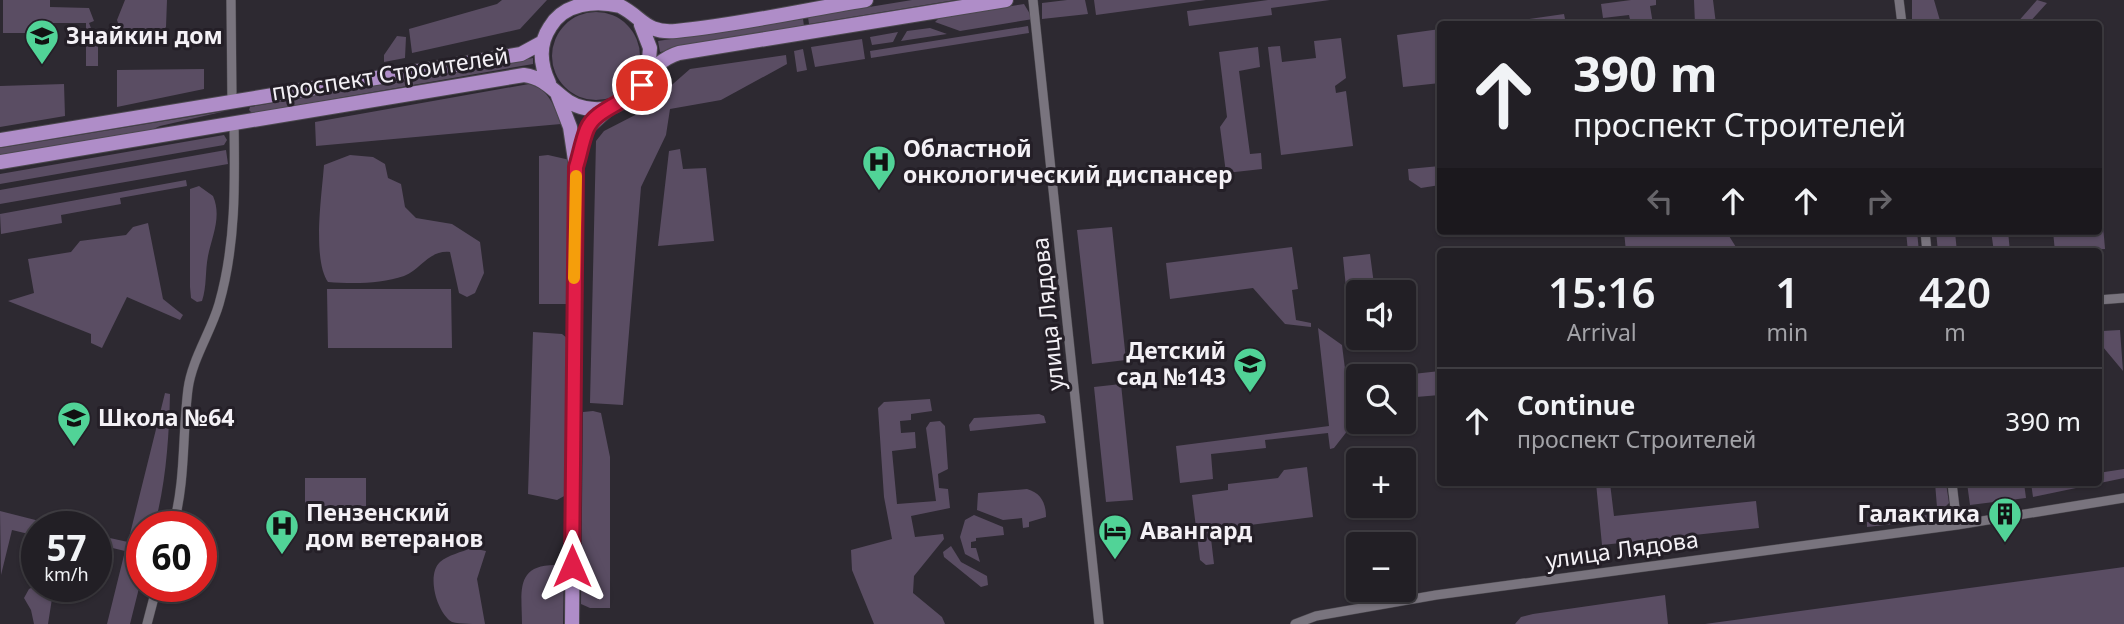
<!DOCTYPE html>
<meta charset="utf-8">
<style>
:root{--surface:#221f25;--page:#2e2c32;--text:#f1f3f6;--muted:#a2a2a7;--line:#3f3d42}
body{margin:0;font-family:"Noto Sans",sans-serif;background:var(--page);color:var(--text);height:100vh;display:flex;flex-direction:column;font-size:26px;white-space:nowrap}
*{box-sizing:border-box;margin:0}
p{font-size:23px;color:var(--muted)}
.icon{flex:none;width:38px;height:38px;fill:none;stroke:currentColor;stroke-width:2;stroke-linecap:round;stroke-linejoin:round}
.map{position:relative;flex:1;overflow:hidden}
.sheet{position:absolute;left:1437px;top:248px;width:665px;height:238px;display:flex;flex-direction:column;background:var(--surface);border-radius:7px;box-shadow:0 2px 5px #0004,0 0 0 2px var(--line)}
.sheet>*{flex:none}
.guide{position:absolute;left:1437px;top:21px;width:665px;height:214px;border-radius:7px;box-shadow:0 2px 5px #0004,0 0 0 2px var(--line);background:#221f25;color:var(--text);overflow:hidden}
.tools{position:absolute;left:1346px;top:280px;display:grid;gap:14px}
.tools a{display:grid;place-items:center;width:70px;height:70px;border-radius:7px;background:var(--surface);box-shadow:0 2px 5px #0004,0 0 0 2px var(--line);font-size:35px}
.speed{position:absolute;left:21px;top:511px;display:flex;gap:14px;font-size:35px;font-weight:700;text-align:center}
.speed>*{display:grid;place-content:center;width:91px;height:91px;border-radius:50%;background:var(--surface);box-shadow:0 2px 5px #0004,0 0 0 2px var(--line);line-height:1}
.speed small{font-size:18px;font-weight:400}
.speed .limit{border:10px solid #d22;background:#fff;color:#111}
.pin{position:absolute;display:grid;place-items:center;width:60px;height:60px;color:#fff;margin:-30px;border:4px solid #fff;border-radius:50%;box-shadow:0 2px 7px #0007}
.me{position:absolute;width:77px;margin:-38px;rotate:0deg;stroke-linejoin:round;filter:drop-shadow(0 0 5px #0008)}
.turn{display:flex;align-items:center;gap:24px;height:147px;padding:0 21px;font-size:32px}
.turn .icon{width:91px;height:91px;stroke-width:2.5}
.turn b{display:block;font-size:49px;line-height:60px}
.lanes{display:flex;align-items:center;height:66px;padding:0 21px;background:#0003;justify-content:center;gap:35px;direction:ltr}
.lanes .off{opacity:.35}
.eta{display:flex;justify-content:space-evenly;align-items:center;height:119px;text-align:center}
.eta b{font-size:42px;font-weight:600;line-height:49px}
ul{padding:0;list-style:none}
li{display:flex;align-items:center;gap:21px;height:105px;padding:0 21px;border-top:2px solid var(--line)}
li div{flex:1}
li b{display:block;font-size:26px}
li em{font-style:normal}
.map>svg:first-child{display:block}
.green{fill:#5a4d63}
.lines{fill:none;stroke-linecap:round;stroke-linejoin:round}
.minor-casing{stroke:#4b484e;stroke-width:10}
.primary-casing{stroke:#4b484e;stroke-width:16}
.minor{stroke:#79747e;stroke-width:9}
.primary{stroke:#af8dc8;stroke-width:14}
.route-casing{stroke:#92132f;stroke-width:18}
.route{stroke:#e11d48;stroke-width:12}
.slow{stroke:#f59e0b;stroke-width:12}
.labels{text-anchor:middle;stroke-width:6;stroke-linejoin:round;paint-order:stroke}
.poi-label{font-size:23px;font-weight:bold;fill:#f4f1f6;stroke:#241f27;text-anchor:start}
.street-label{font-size:23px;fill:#f4f1f6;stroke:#241f27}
</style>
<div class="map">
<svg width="2124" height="624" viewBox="0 0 2124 624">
<rect width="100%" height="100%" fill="#2d2931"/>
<!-- green -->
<path class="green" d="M3 0H50V7L89 8 94 21 89 23 98 46V66H86V23H51V33H3Z
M125 0H167L166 27C153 42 137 41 121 32L117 20Z
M502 0H547L520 29 412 53 409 29 497 4Z
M912 0H955L809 24 808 17Z
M1067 0H1085L1088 14 1042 19V3Z
M1094 0H1206L1096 15Z
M1268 0H1330L1271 8 1272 15 1189 26 1187 11Z
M1631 0H1656V5L1650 6 1653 24H1631L1629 15 1603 18 1601 4Z
M1694 0H1713L1716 24H1695Z
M1912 0H1934L1941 24H1912Z
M2037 0 2047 3 2028 24H2016Z
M1024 4 1033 19 960 31 935 22 940 17Z
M552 56a44 44 0 1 1 88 0a44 44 0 1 1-88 0Z
M1564 14 1566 24H1523V20Z
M803 19 804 26 660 52 658 41Z
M1028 26 1029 33 871 58 870 51Z
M930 28 947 34 901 41 907 31Z
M1440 29V83L1403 87 1397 35Z
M898 32 893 42 872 45 870 37Z
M397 36 406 37 405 58 384 62V55Z
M1341 38 1346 78 1335 86 1336 93 1346 91 1353 146 1281 155 1268 47 1280 46 1282 62 1316 58 1314 41Z
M862 39 865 59 815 67 811 47Z
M1258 47 1260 67 1239 71 1250 154 1261 153 1262 169 1226 173 1220 127 1227 117 1219 52Z
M803 49 807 70 797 72 794 51Z
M786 55 787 64 721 100 670 109 666 135 641 187 623 405 590 403 596 141 604 131 641 112 690 69Z
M533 58V64L252 113 249 110 250 107Z
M204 69V89L117 107V70Z
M64 84 65 116 0 127V86Z
M529 84C549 89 554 106 561 124L316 146 315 122Z
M226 111 160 126 147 132 0 155V148Z
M224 135 227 140 224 145 0 184V174Z
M680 149 683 169 706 168 714 241 658 246 669 151Z
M226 150 228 164 0 204V190Z
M350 155 373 157 385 164 388 178 401 184 405 207 416 218 452 224 480 242 484 273 475 293 467 297 459 293 450 252C428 250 422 269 404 276 381 284 352 284 328 282 312 259 322 193 324 165Z
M548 155 570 160 568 304H539V156Z
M1440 166V185L1421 188 1409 180 1408 169Z
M2098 166 2105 249 2055 252 2053 231H2098Z
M186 180 187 186 120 198 121 204 61 215 62 223 1 234 0 214Z
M199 186 213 196C222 217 212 236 208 256 205 271 207 286 202 301L197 302 191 298 190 287V189Z
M148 223 163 299 183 315 180 320 127 297 102 348 91 343V334L8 301 34 293 28 259 71 252 80 241 126 235 133 227Z
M1112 227 1126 360 1092 364 1077 230Z
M1624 231H1726L1739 252H1733L1732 248 1700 252H1626Z
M1906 231H1917L1919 252H1908Z
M1936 231 1955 232 1957 252H1938Z
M1991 231H2008L2010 252H1994Z
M1292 247 1298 289 1292 290 1296 320 1311 323V327L1285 324 1253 288 1170 299 1166 263Z
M1370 254 1375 292H1358V306L1348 309 1343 257Z
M327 289H451L452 348H328Z
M1318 328 1342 345 1352 425 1334 448 1330 449 1328 433 1265 440 1266 448 1211 454 1213 479 1180 483 1176 446 1329 426Z
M2120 330 2123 371 2103 347 2102 331Z
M533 332 562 334 568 339 566 495 557 500 528 494Z
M1440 371V395L1404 398V376H1395Z
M1121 384 1133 500 1106 502 1094 387Z
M165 393 170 394C169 438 166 484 154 527H142V576L130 624H107L125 551 96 544V535L128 542Z
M930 399 932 411 911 414V420L900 421 901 433 915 432 916 448 892 451 897 504 936 501 926 428 930 422 940 421 945 426 948 469 938 474 939 488 948 489 950 508 911 516 915 537 943 534 944 539 914 576 913 593 942 617 945 624H874L852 570 851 550 892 539 884 497 878 408 884 402Z
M593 411 601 413 610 457V608H590L581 604 583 412Z
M1039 414 1044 416 1046 423 970 431 969 425 974 418Z
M1307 467 1313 517 1210 530 1214 564 1206 565 1200 560 1192 495 1228 490V484L1278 478 1284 470Z
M2124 469V478L2033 497 2031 483H2098V473Z
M305 478H366V506H305Z
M1596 483H1610L1614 516 1756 501 1759 528 1602 545Z
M1935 483H1946L1949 503 1946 506 1937 507Z
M1967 483H2024L2026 498 1970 505Z
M1027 489C1041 493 1046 503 1046 517L1029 522V527L1023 528 1022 518 1003 520 977 510 978 493Z
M0 511 63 527H37V536L12 530 1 575Z
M1944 513 1938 519 1867 527V522Z
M974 515 1003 527 1004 535 976 538V541L971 542V548H976L980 562 965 554 960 537 965 520Z
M951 546 961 562 987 576 988 585 981 587 944 557 943 552Z
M471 548 486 551 477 579 485 624C475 624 460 624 452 622 437 613 426 575 440 562 448 555 462 552 471 548Z
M557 565 564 567 563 624H522C522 593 514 564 557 565Z
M2124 567V624H1705Z
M37 585 54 586 48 624H34L31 610 24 598 29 589Z
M1665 595 1668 624H1515L1521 617 1533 614Z"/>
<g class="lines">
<!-- minor casing -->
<g class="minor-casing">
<path id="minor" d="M231 0 232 101
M1033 0 1099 624
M1899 0 1902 24
M1925 231 1927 252
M2098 300 2124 298
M1952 483 1957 525
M173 527C186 479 182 437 188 389 192 359 211 332 219 304 236 245 235 183 234 123
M147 624 157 586
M1295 624 1316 616 1436 595 1957 525 2124 498"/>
</g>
<!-- primary casing -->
<g class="primary-casing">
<path id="primary" d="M641 25 650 48 648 72
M549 83C540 64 538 45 550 27 564 3 595 0 620 6 642 17 646 34 676 31 739 25 803 10 866 0
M558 96 570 127 576 167 572 624
M0 140 521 54 543 42
M0 162 524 75C553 79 558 103 585 108 638 118 638 65 679 53L1006 0
M577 162 587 128 608 109"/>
</g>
<!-- minor -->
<use href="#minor" class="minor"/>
<!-- primary -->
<use href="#primary" class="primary"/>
</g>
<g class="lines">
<!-- route casing -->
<g class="route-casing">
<path id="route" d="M572 566 576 167C580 155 582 141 587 129 595 109 627 103 642 85"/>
</g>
<!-- route -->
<use href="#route" class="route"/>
<!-- slow -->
<path class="slow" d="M574 278 576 176"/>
</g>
<!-- icons -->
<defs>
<g id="school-pin" transform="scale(1.75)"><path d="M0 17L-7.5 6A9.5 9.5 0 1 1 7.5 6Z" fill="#51d397" stroke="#241f27"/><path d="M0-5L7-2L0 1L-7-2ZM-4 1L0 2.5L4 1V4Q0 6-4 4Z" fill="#111"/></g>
<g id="hospital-pin" transform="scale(1.75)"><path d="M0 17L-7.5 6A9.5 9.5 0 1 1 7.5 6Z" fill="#51d397" stroke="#241f27"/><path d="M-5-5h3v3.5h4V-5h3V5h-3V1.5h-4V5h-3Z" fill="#111"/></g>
<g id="building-pin" transform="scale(1.75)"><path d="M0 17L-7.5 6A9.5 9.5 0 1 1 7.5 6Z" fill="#51d397" stroke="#241f27"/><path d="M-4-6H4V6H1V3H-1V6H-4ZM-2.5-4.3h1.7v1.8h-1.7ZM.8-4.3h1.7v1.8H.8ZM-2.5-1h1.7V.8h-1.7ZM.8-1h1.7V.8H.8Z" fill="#111"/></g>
<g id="hotel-pin" transform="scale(1.75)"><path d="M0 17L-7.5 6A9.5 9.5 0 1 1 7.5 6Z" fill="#51d397" stroke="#241f27"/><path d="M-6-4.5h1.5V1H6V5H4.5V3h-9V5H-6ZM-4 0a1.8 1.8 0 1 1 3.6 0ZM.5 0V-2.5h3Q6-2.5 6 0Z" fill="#111"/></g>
</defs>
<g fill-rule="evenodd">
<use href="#school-pin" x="42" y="36"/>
<use href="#hospital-pin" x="879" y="162"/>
<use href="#school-pin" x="1250" y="364"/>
<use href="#school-pin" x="74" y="418"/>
<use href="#building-pin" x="2005" y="514"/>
<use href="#hospital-pin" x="282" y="526"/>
<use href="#hotel-pin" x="1115" y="531"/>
</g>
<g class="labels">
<!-- poi labels -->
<g class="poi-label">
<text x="66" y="44">Знайкин дом</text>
<text x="903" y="157">Областной<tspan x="903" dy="26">онкологический диспансер</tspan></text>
<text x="1226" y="359" text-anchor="end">Детский<tspan x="1226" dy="26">сад №143</tspan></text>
<text x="98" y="426">Школа №64</text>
<text x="306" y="521">Пензенский<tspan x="306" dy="26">дом ветеранов</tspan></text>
<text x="1980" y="522" text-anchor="end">Галактика</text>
<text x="1140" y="539">Авангард</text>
</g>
<!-- street labels -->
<g class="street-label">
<text transform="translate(390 74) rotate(-9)" y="8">проспект Строителей</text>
<text transform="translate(1048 314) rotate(-96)" y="8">улица Лядова</text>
<text transform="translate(1622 550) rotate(-8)" y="8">улица Лядова</text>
</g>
</g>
</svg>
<div class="tools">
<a><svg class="icon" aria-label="sound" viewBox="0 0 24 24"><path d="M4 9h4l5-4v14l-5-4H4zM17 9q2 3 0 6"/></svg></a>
<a><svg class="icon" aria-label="search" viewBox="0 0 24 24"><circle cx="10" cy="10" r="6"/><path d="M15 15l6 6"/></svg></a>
<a>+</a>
<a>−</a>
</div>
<div class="speed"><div>57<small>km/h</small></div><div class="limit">60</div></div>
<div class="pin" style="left:642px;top:85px;background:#d93025"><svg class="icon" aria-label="arrive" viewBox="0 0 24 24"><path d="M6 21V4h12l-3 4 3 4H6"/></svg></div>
<svg class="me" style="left:572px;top:566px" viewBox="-20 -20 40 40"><path d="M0-17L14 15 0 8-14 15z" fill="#e11d48" stroke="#fff" stroke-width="4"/></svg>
<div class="guide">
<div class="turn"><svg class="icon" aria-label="ahead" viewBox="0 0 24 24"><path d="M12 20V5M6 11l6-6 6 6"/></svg><div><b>390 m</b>проспект Строителей</div></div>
<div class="lanes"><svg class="icon off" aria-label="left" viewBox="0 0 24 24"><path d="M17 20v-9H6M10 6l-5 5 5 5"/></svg><svg class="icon" aria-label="ahead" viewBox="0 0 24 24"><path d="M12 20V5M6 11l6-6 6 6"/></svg><svg class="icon" aria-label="ahead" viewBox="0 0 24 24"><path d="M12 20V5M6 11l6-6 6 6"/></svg><svg class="icon off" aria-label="right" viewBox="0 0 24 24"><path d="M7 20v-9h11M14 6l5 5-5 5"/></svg></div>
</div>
<section class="sheet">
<div class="eta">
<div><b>15:16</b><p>Arrival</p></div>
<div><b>1</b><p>min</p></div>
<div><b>420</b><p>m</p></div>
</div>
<ul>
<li><svg class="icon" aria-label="ahead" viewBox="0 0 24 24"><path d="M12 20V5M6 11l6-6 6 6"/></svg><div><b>Continue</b><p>проспект Строителей</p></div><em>390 m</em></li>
</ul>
</section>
</div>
